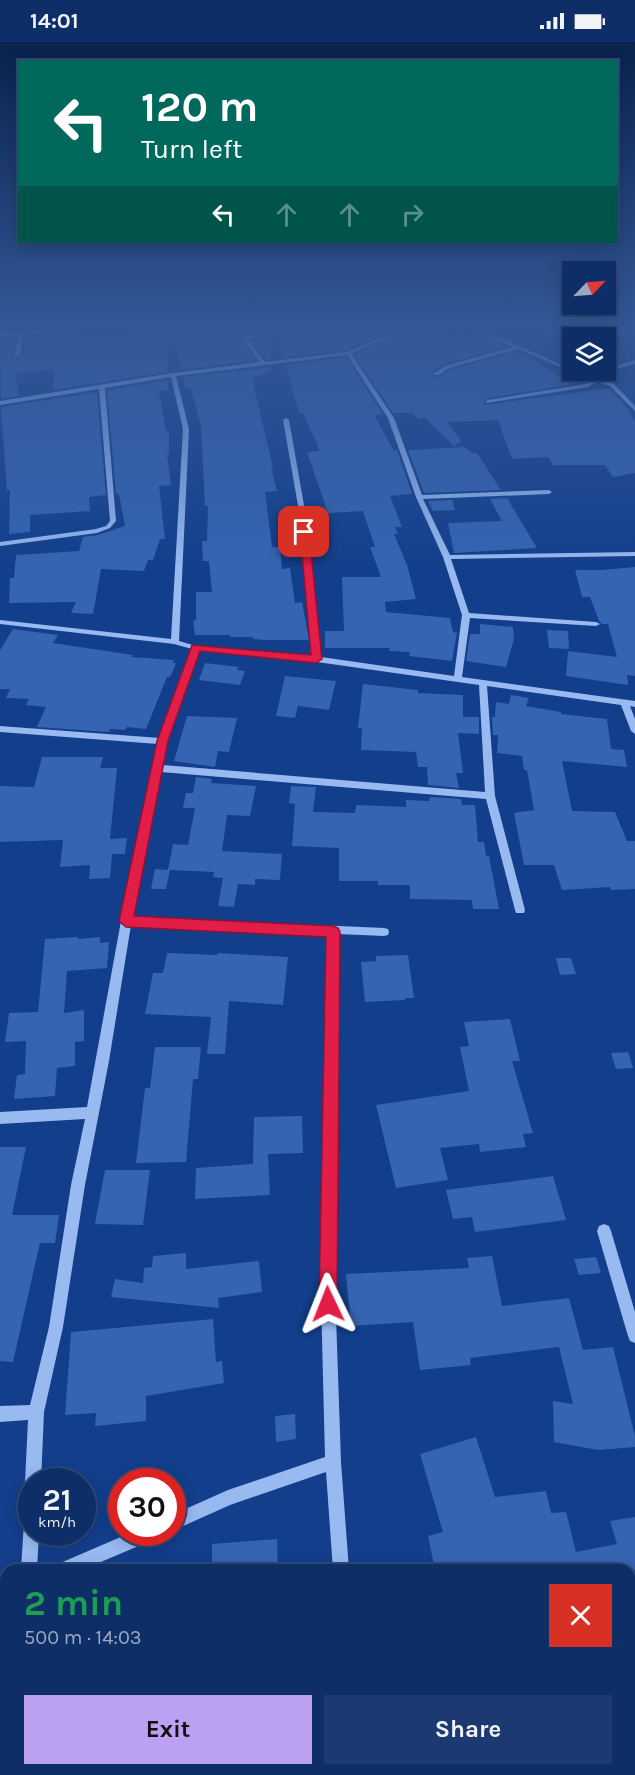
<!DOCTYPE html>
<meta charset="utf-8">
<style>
:root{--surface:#0e2e68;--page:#1c3a71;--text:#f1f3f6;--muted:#9ba8c0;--line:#2e4a7c;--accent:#bca0f2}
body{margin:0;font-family:Karla,sans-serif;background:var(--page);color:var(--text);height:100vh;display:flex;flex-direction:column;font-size:22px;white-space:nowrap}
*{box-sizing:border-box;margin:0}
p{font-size:20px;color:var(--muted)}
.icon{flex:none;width:33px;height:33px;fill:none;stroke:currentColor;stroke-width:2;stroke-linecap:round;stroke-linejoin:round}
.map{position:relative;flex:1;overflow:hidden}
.side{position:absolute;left:0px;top:1522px;width:636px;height:212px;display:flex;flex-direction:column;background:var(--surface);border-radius:18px 18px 0 0;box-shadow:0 3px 15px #0003,0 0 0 2px var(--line)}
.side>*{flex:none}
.hud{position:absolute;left:18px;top:18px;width:600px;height:183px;border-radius:0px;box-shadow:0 3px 15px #0003,0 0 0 2px var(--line);background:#00695c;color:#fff;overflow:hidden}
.needle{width:39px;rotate:65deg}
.controls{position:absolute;left:562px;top:219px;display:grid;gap:12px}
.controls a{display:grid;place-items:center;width:54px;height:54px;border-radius:0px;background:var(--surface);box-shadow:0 3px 15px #0003,0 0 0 2px var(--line);font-size:30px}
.speed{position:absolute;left:18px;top:1426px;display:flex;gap:12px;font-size:30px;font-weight:700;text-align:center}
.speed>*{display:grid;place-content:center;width:78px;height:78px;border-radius:50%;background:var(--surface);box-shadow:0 3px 15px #0003,0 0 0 2px var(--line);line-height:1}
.speed small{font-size:15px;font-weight:400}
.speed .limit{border:9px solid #d22;background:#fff;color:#111}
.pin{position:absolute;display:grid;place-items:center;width:51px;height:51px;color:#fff;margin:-26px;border-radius:12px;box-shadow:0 3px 9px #0006}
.me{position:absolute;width:66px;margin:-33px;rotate:358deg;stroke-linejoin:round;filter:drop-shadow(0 0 4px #0008)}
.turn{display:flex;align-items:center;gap:21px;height:126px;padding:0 24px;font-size:27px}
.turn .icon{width:78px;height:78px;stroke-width:2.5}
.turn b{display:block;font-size:42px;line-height:51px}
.lanes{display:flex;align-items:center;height:57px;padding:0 24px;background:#0003;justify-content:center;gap:30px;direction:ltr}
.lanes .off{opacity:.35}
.round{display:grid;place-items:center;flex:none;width:63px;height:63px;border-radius:0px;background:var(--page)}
.overview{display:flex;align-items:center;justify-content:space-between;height:102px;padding:0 24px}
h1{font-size:36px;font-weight:700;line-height:45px;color:#1e9e55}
.action{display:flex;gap:12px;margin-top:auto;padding:12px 24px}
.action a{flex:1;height:69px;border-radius:0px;background:var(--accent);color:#111;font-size:24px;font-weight:700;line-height:69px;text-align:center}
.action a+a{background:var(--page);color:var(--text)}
.status{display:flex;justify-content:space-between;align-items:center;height:42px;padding:0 30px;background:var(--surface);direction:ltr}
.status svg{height:16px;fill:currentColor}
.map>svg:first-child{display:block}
.building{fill:#3564b2}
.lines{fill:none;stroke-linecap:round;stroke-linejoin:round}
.minor{fill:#98baf1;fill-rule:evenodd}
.route{fill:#e11d48;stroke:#92132f;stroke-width:1.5}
</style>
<div class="status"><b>14:01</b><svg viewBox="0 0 49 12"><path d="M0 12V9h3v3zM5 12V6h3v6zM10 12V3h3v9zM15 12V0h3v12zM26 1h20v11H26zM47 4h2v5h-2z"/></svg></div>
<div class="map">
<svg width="635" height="1733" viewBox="0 0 635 1733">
<rect width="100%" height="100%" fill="#123e8b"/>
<!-- building -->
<path class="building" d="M168 286 271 287 239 295 256 318 182 328 176 301 168 302V330L53 348 55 327 15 331 19 354 1 357 0 297H16L12 314 18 317 22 313 26 294 65 292 64 298 106 296 105 294 128 292 127 290Z
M282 286H396L346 308 284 315 278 293 284 291Z
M411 286H442L453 293 466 291 477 298 489 296 506 304 444 322 434 329 435 335H440L450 328 518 309 572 342 488 356 484 359 485 363 609 346 628 367 635 380V431L613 435 605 423H553L548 415 512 417 498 378 447 380 461 399 454 404 425 376 418 377 412 371H393L354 313Z
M271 295V317L266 318 251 298Z
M346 315 383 372 374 373 394 409 397 408 412 452 390 454 402 485H395L398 492H394L407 523 416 557 385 560 386 570 450 576 453 590 457 591 452 619 409 614 410 610 389 609 390 606H325V589H344L342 535H381L370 505H375L363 469 328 471 307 410 319 409 317 402 303 371H299L286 323Z
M271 325V329L252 336 273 426H271L277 449 265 450 272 505H280L282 527 290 526 295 561 302 560 309 598H265L253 597V595H230V593H195L193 579 196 578V550H212L209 519H203L202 499H207L208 464H205L201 384 191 346 186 347 183 335Z
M168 338V348L159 349 166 389 169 388V412L167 413 171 443 159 444 165 497H160L153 518H148L144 529 101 527 93 572 71 571 76 560 9 561 10 536H14L16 513 79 509 83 495 98 493 125 484 119 452H116L107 348Z
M97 350 106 453 89 455 90 469 30 473V490L9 492 10 448H7L1 365Z
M465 405 472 411H477L501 448 424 451 408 408Z
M507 456 537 506 454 511 448 481 502 479 490 457Z
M452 458 455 468 433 469 428 459Z
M635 525V634L627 633 628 643 566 634 568 609 617 615 608 582H602L599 579 590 555H582L575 528H601Z
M480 582 513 585 514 597 506 625 466 619 470 592H480Z
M13 587 58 593 53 601 133 613 131 615 174 618 173 621H176L170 635H167L146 687 127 685 125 688 110 687 109 690 37 685 46 665 26 663 29 657 6 656 10 647H0V608Z
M547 588 568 589 569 607 549 606Z
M205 621 239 625 237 628 245 629 240 643 199 638Z
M285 634 336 639 329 668 298 664 295 676 276 674Z
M363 642 418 648V651L463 653V675H479V692L458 691 463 731H456L459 746 428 743 427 725H418L416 710 361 708 362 686H358Z
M511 653 529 656 526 664 561 670V672L607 677 611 707 624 708 627 725 562 719 572 769 615 770 627 799H635V847L611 848 610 845 562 848 554 823H524L514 771 534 768 527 728H524L522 714 497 711 498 693H493L492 675H495L496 660 509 662Z
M187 674 237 676 229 710 218 709 215 725 174 719Z
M42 715H103L100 726H117L110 797 127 796 125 812H112L110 836 89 837 90 823 60 825 63 798 0 800V744L34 745Z
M196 735 212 737 211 741 256 744 250 774 227 773 222 809 282 812 280 838 255 837V843L238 842 234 865 218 864 223 836 213 835 214 830 170 828 166 847H151L155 827 168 828 173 802 188 803 195 766H183L186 751H193Z
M291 744 316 745 313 770 355 771 356 763 406 765V758L429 759 430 755 461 757 462 763H475L478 800H484L486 814H489L499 867H473L472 858 410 857V843H378V839H339V806L292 804 295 762 289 761Z
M78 895V897L100 895V901L109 900 107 926 67 929 64 971 84 968V999L75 1000V1024L57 1026 55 1054 14 1057 17 1033 25 1032 26 999 5 1000 9 971 38 970 45 897Z
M167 911 217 913 218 911 288 915 283 963 229 959 225 1012H207L211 975 145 972 153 931H163Z
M408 913 414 956H405V958L365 960 361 920 376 919V914Z
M556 916H571L576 932 560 933Z
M510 977 520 1019H512L533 1091 523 1092 526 1105 480 1110 479 1102 440 1106 448 1138 396 1146 376 1063 469 1049 460 1005 469 1004 464 980Z
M155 1005H201L198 1037H193L186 1120 136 1121 145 1046H150Z
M628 1010 633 1026 616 1027 611 1011Z
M302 1074 303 1111 268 1112 270 1153 195 1157 196 1126 253 1122 254 1075Z
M0 1105H26L12 1173H59L55 1201H40L13 1320 0 1319Z
M105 1128H150L143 1183 95 1182Z
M553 1134 566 1178 475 1190 472 1175 453 1177 446 1148Z
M186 1211V1227L259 1219 262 1250 218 1256 219 1266 111 1255 115 1237 143 1241 144 1226 152 1225 153 1214Z
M492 1214 502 1264 569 1256 583 1308 613 1305 635 1394V1405L598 1408 554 1400 553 1359 573 1362 559 1305 470 1316 471 1323 420 1328 413 1280 351 1284 346 1232 469 1226 467 1216Z
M596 1215 601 1231 579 1233 574 1217Z
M213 1277 216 1320 222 1319 224 1341 146 1354V1379L95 1384 96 1371 65 1373 71 1290Z
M295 1372 296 1397 276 1400 275 1374Z
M476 1395 495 1455 546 1449 551 1471 566 1470 576 1510 617 1502 610 1479 635 1475V1528H435L428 1494 443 1490 420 1412Z
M277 1497 278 1528H212V1502Z"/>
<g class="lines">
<!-- minor -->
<path class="minor" d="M62 286H82L24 292 20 313 17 315 14 313 19 293 0 295V291Z
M402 286H409L351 312 394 376 422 453 549 448 552 450 549 452 423 457 450 513 635 510V514L451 517 469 571 596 580 600 582 596 584 470 576 462 635 635 659V665L630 664 635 677V692L631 689 621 663 487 644 495 754 525 868 524 871H516L515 868 486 757 161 730 132 875 384 886 388 887 389 890 388 893 384 894 338 892 334 1216 341 1420 349 1528H333L326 1430 230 1463 172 1489V1473L228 1448 325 1415 320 1216 328 892 131 883 109 1019 85 1143 63 1285 44 1370 41 1440H32V1447L27 1446 25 1440 28 1378 0 1380V1364L30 1363 49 1285 71 1143 85 1077 0 1082V1070L87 1065 121 879 152 728 151 726 158 702 0 690V684L160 696 192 607 174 602 0 582V578L171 597 183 387 171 335 105 346 116 479 110 486 97 491 0 504V500L96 487 106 484 110 479 99 347 0 363V359L173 331 260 320 241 296 280 287 282 290 247 297 265 320 347 310ZM347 313 388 376 416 455 443 515 462 573 454 634 321 615 305 469 289 378 286 376 283 378 299 469 313 614 196 604 179 599 189 387 176 334ZM199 609 317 620 479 643 485 750 163 723 167 699Z
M471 286H478L573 328 595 336 612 325 635 318V322L616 327 600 337 614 342 635 364V369L610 344 597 340 588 345 486 361V359L488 358 586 342 592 338 518 307 449 326 439 333H435V331L445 324 513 305Z
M604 1182 609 1184 611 1189 635 1270V1301L630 1299 628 1294 597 1189 599 1184Z
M32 1471V1491H39L37 1528H21L24 1479 26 1473Z
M130 1491H157L155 1497 82 1528H56L58 1522Z
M6 1549V1566L0 1568V1551Z
M369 1728H387L388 1733H370Z"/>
</g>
<!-- sky -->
<linearGradient id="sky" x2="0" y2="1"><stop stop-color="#0a224c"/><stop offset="0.54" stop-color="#335898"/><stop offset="1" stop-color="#335898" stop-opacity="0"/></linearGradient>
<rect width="635" height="529" fill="url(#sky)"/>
<!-- route -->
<path class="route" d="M304 487 309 490 322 617 316 621 200 609 168 699 134 874 333 884 338 886 340 890 337 1262 335 1268 328 1271 322 1268 319 1262 326 895 126 885 119 879 157 699 192 603 311 613 300 490Z"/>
</svg>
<div class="controls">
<a><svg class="needle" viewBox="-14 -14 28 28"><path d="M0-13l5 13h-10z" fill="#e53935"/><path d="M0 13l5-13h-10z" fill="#9ba8c0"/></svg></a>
<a><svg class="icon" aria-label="layers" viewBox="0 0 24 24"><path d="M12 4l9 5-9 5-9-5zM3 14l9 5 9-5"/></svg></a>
</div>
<div class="speed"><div>21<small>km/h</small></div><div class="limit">30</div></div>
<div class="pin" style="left:304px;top:490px;background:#d93025"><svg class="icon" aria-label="arrive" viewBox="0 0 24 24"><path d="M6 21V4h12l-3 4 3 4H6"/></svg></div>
<svg class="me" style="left:328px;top:1262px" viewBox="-20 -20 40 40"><path d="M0-17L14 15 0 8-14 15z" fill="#e11d48" stroke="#fff" stroke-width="4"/></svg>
<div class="hud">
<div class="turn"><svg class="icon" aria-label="left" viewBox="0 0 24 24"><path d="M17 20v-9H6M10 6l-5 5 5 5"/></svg><div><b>120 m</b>Turn left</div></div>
<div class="lanes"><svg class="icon" aria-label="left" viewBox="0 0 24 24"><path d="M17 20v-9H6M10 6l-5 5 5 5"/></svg><svg class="icon off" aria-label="ahead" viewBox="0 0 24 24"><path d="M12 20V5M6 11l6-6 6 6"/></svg><svg class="icon off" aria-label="ahead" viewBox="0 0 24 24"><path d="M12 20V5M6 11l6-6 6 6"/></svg><svg class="icon off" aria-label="right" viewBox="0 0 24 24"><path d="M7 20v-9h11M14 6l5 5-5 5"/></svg></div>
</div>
<section class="side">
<div class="overview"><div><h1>2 min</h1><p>500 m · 14:03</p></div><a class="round" style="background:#d93025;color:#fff"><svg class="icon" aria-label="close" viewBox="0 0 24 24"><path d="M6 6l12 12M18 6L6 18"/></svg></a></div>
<div class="action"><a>Exit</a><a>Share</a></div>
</section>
</div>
